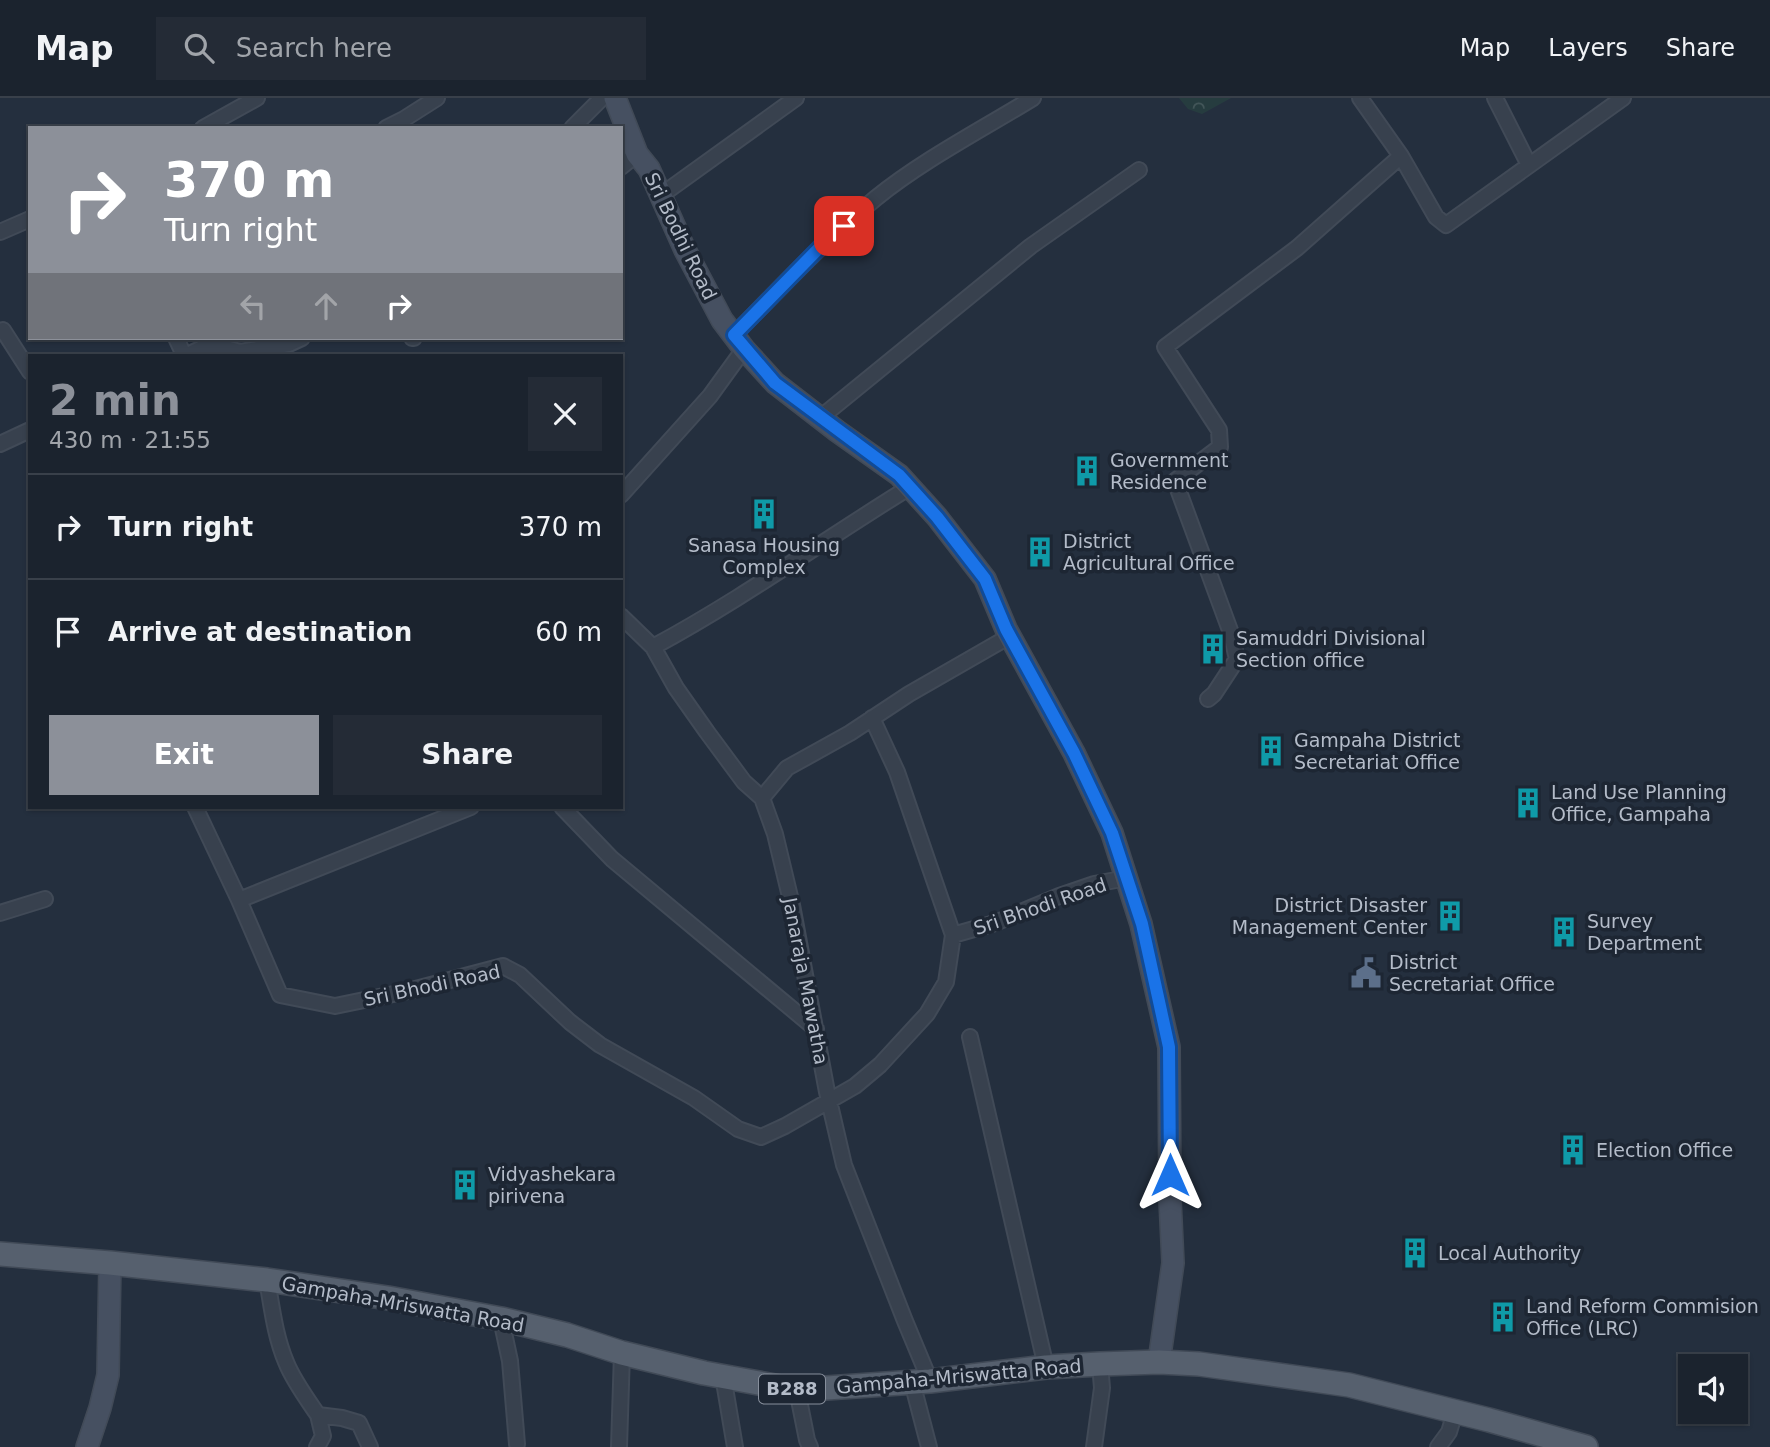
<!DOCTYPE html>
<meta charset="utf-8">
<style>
:root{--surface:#1b232e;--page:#242b36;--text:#f1f3f6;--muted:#a0a4aa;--line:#39404a;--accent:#8c9099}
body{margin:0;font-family:"DejaVu Sans",sans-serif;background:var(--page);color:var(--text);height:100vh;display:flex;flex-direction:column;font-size:26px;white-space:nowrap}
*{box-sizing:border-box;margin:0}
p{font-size:23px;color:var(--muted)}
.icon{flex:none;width:38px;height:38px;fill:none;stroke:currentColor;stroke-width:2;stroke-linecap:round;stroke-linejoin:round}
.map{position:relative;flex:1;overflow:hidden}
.panel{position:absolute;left:28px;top:256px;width:595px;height:455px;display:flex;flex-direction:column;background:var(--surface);border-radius:0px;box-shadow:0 2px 5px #0004,0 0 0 2px var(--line)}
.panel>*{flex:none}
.top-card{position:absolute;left:28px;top:28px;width:595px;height:214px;border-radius:0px;box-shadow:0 2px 5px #0004,0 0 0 2px var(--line);background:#8c9099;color:#fff;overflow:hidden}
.buttons{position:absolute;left:1678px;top:1256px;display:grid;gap:14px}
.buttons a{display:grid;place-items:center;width:70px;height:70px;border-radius:0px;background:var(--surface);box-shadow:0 2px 5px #0004,0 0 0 2px var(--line);font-size:35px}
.pin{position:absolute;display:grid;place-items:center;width:60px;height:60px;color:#fff;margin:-30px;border-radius:14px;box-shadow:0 4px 10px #0006}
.me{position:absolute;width:77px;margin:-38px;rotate:0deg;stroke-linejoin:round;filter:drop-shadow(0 0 5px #0008)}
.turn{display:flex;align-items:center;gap:24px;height:147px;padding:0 21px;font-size:32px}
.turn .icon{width:91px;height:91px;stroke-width:2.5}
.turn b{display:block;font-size:49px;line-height:60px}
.lanes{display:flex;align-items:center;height:66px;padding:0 21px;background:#0003;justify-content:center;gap:35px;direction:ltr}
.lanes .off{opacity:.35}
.round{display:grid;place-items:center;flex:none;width:74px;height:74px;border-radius:0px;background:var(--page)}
.summary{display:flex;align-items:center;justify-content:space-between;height:119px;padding:0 21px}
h1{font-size:42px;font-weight:600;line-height:52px;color:var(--accent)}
.cta{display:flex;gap:14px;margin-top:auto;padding:14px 21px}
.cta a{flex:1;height:80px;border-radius:0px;background:var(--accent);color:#fff;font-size:28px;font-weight:600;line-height:80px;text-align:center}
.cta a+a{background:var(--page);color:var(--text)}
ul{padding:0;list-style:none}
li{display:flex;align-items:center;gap:21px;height:105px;padding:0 21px;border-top:2px solid var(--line)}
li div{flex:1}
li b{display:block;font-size:26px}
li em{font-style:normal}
header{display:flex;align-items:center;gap:42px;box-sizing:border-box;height:98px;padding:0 35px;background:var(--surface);border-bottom:2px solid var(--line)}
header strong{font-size:33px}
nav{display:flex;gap:38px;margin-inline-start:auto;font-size:24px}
.search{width:490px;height:63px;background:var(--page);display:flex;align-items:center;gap:18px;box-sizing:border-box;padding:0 24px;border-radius:0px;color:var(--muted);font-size:26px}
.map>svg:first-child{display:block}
.park{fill:url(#park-crowns)}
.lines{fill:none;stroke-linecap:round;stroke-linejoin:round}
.street-casing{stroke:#414a57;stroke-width:18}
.secondary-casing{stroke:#414a57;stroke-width:24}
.primary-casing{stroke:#414a57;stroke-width:26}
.street{stroke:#38414e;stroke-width:14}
.secondary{stroke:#465061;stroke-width:21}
.primary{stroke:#56606e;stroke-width:23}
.route-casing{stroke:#114b97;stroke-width:18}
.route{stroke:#1a73e8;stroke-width:12}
.labels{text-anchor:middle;stroke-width:7;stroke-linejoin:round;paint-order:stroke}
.shield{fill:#1d2633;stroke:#878f9c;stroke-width:2}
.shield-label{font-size:18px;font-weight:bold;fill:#b4bcc9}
.street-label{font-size:19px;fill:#b4bcc9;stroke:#1d2633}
.poi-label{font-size:19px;fill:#b4bcc9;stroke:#1d2633;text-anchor:start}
</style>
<header>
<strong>Map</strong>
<div class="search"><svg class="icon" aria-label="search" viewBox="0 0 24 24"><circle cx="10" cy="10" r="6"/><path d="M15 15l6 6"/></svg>Search here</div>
<nav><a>Map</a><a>Layers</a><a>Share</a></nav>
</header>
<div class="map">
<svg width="1770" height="1349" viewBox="0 0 1770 1349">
<defs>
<pattern id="park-crowns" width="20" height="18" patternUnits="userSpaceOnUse" patternTransform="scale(1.75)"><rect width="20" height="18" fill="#263c3f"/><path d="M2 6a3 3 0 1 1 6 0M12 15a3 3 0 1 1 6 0" fill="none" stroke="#435659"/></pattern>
</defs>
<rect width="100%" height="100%" fill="#242f3e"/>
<!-- park -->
<path class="park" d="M1179 0H1231L1202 16 1188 11Z"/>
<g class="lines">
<!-- street casing -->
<g class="street-casing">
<path id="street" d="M1360 0 1401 58 1436 119 1446 127 1623 0
M1495 0 1529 67
M203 30 257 0
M386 30 404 21 437 0
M572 30 602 0
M621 69 637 56
M660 98 796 0
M0 134 30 121
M3 232 30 274
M734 237C780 190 825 142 876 100 923 62 981 32 1033 0
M176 240 184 257
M412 240H414
M187 257 211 246 240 254 289 246 302 240
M820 320 1031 148 1139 72
M0 346 30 332
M621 397 710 298 744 251
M621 518 653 549 676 590 707 634 744 684 762 700 775 736 792 807 827 994 844 1067 905 1223 930 1283
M653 549C742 501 824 442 910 389
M1208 601 1214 596 1237 561 1231 535 1175 383 1220 349 1219 332 1165 249 1297 150 1401 58
M872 620 897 674 953 837 995 825 1059 798 1094 786 1127 780
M762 700 787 670 850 635 909 596 1010 538
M195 709 239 802
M471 709 239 802 280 897 335 908 408 893 503 868 520 877 570 924 600 947 694 1000 738 1031 761 1039 785 1028 855 988 880 967 927 916 946 884 953 837
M562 709 612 761 816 931
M0 815 45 801
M970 939 1046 1269
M267 1182C272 1210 275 1238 286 1264 293 1282 307 1301 318 1317L342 1320 359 1325 370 1349
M501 1221 510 1263 517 1346
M723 1278 735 1349
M912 1284 929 1349
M797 1292 807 1342 810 1349
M317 1349 323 1338 318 1317
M619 1349 622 1255
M1094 1349 1102 1290 1100 1266
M1438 1349 1449 1334 1455 1314"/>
</g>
<!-- secondary casing -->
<g class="secondary-casing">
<path id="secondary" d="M615 0 637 56 649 71 685 152 722 222 744 251 775 285 837 333 899 377 937 419 985 481 1006 531 1074 655 1112 735 1141 826 1169 949 1170 1102 1173 1165 1159 1264
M87 1349 100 1310 108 1277 110 1165"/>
</g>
<!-- primary casing -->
<g class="primary-casing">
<path id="primary" d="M0 1156 110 1165 267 1182 388 1200 501 1221 567 1237 622 1255 704 1275 797 1292 930 1283 1046 1269 1100 1266 1159 1264 1199 1266 1349 1287 1489 1322 1586 1349"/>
</g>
<!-- street -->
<use href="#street" class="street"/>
<!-- secondary -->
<use href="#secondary" class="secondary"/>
<!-- primary -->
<use href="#primary" class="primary"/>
</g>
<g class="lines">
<!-- route casing -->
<g class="route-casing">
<path id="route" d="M844 128 827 142 734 237 775 285 899 377 937 419 985 481 1006 531 1074 655 1112 735 1142 826 1169 949 1170 1077"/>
</g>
<!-- route -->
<use href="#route" class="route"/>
</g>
<!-- icons -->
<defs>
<g id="building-bare" transform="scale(2.415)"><path d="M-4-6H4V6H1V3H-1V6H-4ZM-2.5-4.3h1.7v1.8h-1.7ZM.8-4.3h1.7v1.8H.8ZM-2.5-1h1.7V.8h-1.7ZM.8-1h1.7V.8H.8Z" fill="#0f9aa8" stroke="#1d2633" stroke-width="2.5" paint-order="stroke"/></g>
<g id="civic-bare" transform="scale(2.415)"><path d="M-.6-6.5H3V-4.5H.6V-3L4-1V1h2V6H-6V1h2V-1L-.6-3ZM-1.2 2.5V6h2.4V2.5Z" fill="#5c6f8a" stroke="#1d2633" stroke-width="2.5" paint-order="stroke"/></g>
</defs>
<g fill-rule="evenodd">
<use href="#building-bare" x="1087" y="373"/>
<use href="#building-bare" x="764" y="416"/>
<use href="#building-bare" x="1040" y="454"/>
<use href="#building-bare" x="1213" y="551"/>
<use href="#building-bare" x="1271" y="653"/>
<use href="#building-bare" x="1528" y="705"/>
<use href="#building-bare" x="1450" y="818"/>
<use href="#building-bare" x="1564" y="834"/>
<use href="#civic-bare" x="1366" y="875"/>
<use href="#building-bare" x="1573" y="1052"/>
<use href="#building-bare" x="465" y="1087"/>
<use href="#building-bare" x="1415" y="1155"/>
<use href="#building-bare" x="1503" y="1219"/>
</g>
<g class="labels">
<!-- shield labels -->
<rect class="shield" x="759" y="1276.5" width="66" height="29" rx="5"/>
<g class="shield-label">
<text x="792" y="1297">B288</text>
</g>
<!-- street labels -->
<g class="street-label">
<text transform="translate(681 138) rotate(64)" y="7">Sri Bodhi Road</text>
<text transform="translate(1040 808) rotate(-19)" y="7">Sri Bhodi Road</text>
<text transform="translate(806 883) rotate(79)" y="7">Janaraja Mawatha</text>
<text transform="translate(432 887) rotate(-12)" y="7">Sri Bhodi Road</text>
<text transform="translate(403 1206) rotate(10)" y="7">Gampaha-Mriswatta Road</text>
<text transform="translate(959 1278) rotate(-5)" y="7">Gampaha-Mriswatta Road</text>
</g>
<!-- poi labels -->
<g class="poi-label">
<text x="1110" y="369">Government<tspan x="1110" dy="22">Residence</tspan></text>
<text x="1063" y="450">District<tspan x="1063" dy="22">Agricultural Office</tspan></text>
<text x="764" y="454" text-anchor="middle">Sanasa Housing<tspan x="764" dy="22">Complex</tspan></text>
<text x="1236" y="547">Samuddri Divisional<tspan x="1236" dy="22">Section office</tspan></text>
<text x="1294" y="649">Gampaha District<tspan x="1294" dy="22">Secretariat Office</tspan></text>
<text x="1551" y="701">Land Use Planning<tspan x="1551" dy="22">Office, Gampaha</tspan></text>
<text x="1427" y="814" text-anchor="end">District Disaster<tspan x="1427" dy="22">Management Center</tspan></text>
<text x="1587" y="830">Survey<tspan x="1587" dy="22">Department</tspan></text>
<text x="1389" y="871">District<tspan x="1389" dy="22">Secretariat Office</tspan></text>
<text x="1596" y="1059">Election Office</text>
<text x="488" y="1083">Vidyashekara<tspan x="488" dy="22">pirivena</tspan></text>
<text x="1438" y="1162">Local Authority</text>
<text x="1526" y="1215">Land Reform Commision<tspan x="1526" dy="22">Office (LRC)</tspan></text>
</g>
</g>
</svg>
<div class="buttons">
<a><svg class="icon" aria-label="sound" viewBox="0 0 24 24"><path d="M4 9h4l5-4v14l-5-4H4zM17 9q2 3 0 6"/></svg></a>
</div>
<div class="pin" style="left:844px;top:128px;background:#d93025"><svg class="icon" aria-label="arrive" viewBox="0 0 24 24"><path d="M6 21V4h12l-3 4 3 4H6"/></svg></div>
<svg class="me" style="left:1170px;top:1077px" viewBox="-20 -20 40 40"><path d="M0-17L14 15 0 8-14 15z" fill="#1a73e8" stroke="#fff" stroke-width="4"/></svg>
<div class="top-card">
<div class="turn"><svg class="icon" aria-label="right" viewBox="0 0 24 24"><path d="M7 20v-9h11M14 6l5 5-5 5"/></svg><div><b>370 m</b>Turn right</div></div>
<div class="lanes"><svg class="icon off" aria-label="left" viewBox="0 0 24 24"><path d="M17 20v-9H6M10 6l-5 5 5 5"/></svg><svg class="icon off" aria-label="ahead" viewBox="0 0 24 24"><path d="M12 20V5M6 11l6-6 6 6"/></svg><svg class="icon" aria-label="right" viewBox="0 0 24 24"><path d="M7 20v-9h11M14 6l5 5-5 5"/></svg></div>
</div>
<section class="panel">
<div class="summary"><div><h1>2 min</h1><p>430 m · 21:55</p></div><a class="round"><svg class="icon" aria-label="close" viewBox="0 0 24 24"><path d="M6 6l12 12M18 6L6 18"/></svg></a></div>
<ul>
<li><svg class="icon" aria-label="right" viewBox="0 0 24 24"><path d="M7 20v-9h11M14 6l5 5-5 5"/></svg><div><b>Turn right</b></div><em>370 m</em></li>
<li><svg class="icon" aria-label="arrive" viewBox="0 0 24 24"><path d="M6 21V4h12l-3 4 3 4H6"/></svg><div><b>Arrive at destination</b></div><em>60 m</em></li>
</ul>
<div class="cta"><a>Exit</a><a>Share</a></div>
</section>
</div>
